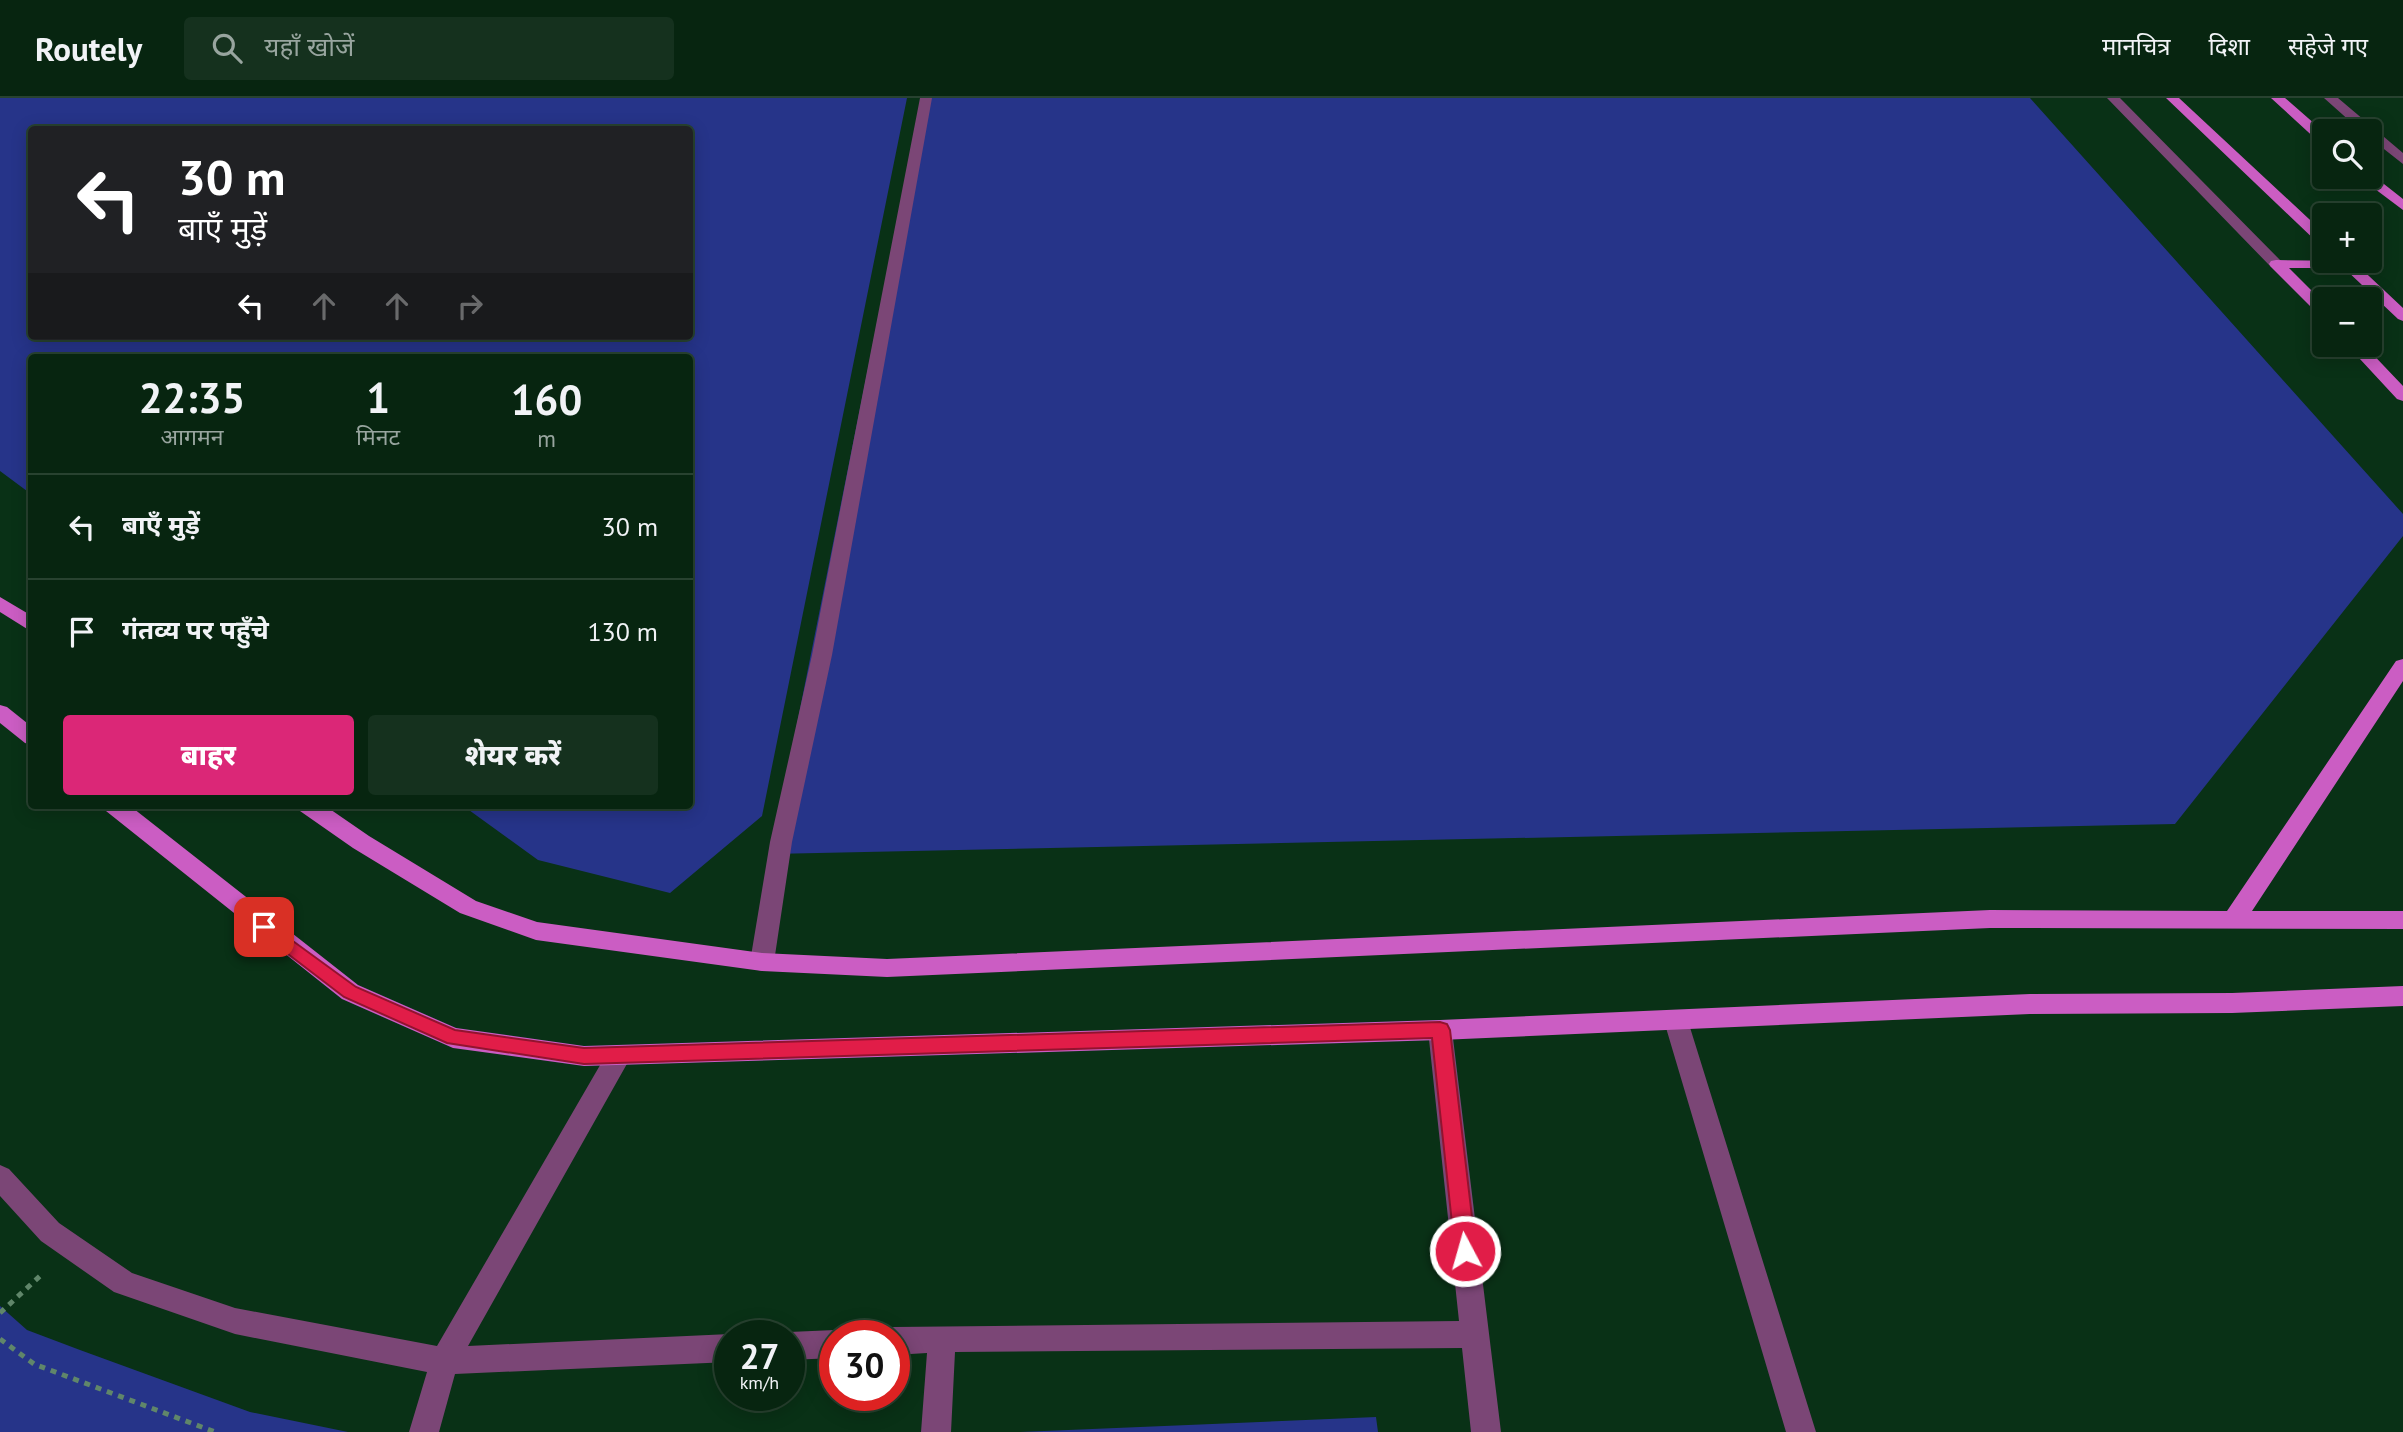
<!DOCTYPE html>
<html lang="hi">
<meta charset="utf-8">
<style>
:root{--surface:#072510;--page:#15311e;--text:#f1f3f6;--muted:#98a59f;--line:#284230;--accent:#db2777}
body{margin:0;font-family:"PT Sans","Noto Sans Devanagari",sans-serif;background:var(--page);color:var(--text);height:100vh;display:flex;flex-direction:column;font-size:26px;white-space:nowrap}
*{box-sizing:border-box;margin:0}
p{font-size:23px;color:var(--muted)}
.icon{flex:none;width:38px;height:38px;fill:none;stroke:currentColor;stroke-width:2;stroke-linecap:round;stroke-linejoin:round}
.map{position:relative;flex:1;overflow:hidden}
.side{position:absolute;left:28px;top:256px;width:665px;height:455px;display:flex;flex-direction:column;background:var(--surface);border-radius:7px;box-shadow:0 4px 18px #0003,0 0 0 2px var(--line)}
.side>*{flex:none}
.guide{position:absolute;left:28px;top:28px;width:665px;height:214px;border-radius:7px;box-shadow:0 4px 18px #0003,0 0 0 2px var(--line);background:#202124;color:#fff;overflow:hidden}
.fabs{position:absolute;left:2312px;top:21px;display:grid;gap:14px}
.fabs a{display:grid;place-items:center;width:70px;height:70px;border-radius:7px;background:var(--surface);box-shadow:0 4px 18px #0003,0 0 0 2px var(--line);font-size:35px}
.speed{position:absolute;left:714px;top:1222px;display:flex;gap:14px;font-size:35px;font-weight:700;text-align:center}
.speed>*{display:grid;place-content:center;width:91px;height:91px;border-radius:50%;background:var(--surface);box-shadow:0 4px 18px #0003,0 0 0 2px var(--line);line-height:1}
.speed small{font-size:18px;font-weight:400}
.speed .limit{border:10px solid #d22;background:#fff;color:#111}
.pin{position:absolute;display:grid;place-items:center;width:60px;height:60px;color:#fff;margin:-30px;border-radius:14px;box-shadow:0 4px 10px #0006}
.me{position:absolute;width:77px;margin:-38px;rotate:354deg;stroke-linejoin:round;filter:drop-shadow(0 0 5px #0008)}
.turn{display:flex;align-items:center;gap:24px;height:147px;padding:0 35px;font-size:32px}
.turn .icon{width:91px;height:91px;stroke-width:2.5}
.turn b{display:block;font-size:49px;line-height:60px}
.lanes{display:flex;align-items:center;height:66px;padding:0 35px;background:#0003;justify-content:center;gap:35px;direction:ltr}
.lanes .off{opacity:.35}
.eta{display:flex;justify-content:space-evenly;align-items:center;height:119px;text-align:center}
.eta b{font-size:42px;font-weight:800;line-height:49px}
.action{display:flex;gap:14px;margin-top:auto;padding:14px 35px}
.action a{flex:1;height:80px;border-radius:7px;background:var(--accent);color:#fff;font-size:28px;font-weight:800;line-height:80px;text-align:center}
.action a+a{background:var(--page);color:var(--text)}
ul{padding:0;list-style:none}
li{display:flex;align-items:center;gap:21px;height:105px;padding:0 35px;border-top:2px solid var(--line)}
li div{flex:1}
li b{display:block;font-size:26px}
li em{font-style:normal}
header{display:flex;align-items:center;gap:42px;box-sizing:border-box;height:98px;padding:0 35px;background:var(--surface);border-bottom:2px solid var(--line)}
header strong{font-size:33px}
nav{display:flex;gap:38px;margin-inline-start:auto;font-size:24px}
.search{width:490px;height:63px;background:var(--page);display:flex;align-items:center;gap:18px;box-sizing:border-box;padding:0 24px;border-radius:7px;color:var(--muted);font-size:26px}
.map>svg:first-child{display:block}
.green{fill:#263489;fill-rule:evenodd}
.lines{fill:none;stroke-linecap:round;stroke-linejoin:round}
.path{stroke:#60866a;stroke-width:5;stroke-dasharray:6 6;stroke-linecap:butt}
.minor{fill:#7b4676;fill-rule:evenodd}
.major{fill:#cb5dc3;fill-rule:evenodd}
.route{fill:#e11d48;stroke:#92132f;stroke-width:2}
</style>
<header>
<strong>Routely</strong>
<div class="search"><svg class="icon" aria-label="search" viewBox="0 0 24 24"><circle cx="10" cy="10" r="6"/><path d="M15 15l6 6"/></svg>यहाँ खोजें</div>
<nav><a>मानचित्र</a><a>दिशा</a><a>सहेजे गए</a></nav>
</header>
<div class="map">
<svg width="2403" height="1334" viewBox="0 0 2403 1334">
<rect width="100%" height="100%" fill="#093116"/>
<!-- green -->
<path class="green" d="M0 0H907L762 718 670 795 538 762 462 707H690V259H32L31 396 0 373ZM32 32H690V238H32Z
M922 0H2030L2403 416V438L2175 726 771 756Z
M0 1208 27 1232 80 1252 250 1314 348 1334H0Z
M1376 1319 1378 1334H1020Z"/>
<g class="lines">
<!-- path -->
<path class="path" d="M0 1215 40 1178
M0 1241 34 1266 215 1334"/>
<!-- minor -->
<path class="minor" d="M920 0H932L832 557 792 744 774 864 770 871 762 873 754 871 750 864 770 744 812 557Z
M2107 0H2120L2281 163 2283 166 2281 169H2271Z
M2324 0H2338L2403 55V66L2370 40V33H2361Z
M1676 913 1685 916 1688 923 1816 1334H1786L1664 923 1667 916Z
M1440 922 1449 925 1452 932 1501 1334H1471L1462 1250 955 1254 951 1334H921L927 1255 894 1257V1237H882L884 1233 894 1229 1459 1223 1428 932 1431 925Z
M619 947 628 950 631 957 628 964 468 1248 730 1236 732 1237H730V1264L455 1276 439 1334H409L427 1274 235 1236 114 1194 41 1143 0 1098V1067L9 1071 59 1125 132 1175 235 1210 437 1248 610 950Z
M835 1232 845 1237H835V1260L789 1262V1237H782L789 1234Z"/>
<!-- major -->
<path class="major" d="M2166 0H2179L2324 135V147L2319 146Z
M2271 0H2285L2324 34V45L2319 44Z
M2370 75 2403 101V112L2363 82 2361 79H2370Z
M2276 162 2353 163 2403 210V223L2398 221 2344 170H2289L2324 205V219L2319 217 2271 169 2269 166 2271 163Z
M2347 247H2364L2403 288V303L2397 301Z
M0 499 32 518V534L0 514Z
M2403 561V583L2252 813H2403V831L1990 830 887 879 762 873 536 842 460 815 353 750 300 713 297 707H324L369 738 476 803 537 824 762 855 887 861 1990 812 2227 813 2396 563Z
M0 607 7 609 32 629V647L25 645 0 625Z
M103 707H129L358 887 456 930 584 948 1440 922 2030 896 2232 895 2403 888V908L2232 915 2030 916 1440 942 584 968 453 950 342 901 106 713Z"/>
</g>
<!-- route -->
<path class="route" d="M264 822 356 889 455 932 584 950 1440 924 1447 926 1450 932 1476 1153 1473 1160 1465 1163 1458 1160 1455 1153 1432 940 584 966 447 945 344 899 258 833 256 829 258 824Z"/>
</svg>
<div class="fabs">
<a><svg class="icon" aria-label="search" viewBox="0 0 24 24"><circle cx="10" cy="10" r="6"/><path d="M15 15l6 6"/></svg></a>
<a>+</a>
<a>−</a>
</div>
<div class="speed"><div>27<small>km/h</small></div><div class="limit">30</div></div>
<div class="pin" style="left:264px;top:829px;background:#d93025"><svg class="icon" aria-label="arrive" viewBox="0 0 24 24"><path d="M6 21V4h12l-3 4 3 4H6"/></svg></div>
<svg class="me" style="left:1465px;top:1153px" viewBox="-20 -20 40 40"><circle r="17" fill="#e11d48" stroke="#fff" stroke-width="3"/><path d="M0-11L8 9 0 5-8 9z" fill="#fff"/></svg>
<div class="guide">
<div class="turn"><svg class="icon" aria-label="left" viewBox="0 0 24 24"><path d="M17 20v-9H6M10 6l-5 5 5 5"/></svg><div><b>30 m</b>बाएँ मुड़ें</div></div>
<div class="lanes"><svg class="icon" aria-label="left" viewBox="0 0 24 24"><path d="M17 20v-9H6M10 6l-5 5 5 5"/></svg><svg class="icon off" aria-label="ahead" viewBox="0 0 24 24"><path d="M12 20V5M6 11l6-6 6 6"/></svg><svg class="icon off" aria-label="ahead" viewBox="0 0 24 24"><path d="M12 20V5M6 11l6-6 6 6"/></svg><svg class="icon off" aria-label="right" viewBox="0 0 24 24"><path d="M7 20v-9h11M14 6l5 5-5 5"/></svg></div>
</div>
<section class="side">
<div class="eta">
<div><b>22:35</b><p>आगमन</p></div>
<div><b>1</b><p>मिनट</p></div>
<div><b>160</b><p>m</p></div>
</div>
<ul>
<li><svg class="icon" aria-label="left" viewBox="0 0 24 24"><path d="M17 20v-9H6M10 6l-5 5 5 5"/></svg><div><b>बाएँ मुड़ें</b></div><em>30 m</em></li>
<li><svg class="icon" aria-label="arrive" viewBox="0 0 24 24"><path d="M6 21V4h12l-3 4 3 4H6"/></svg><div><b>गंतव्य पर पहुँचे</b></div><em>130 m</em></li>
</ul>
<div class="action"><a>बाहर</a><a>शेयर करें</a></div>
</section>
</div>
